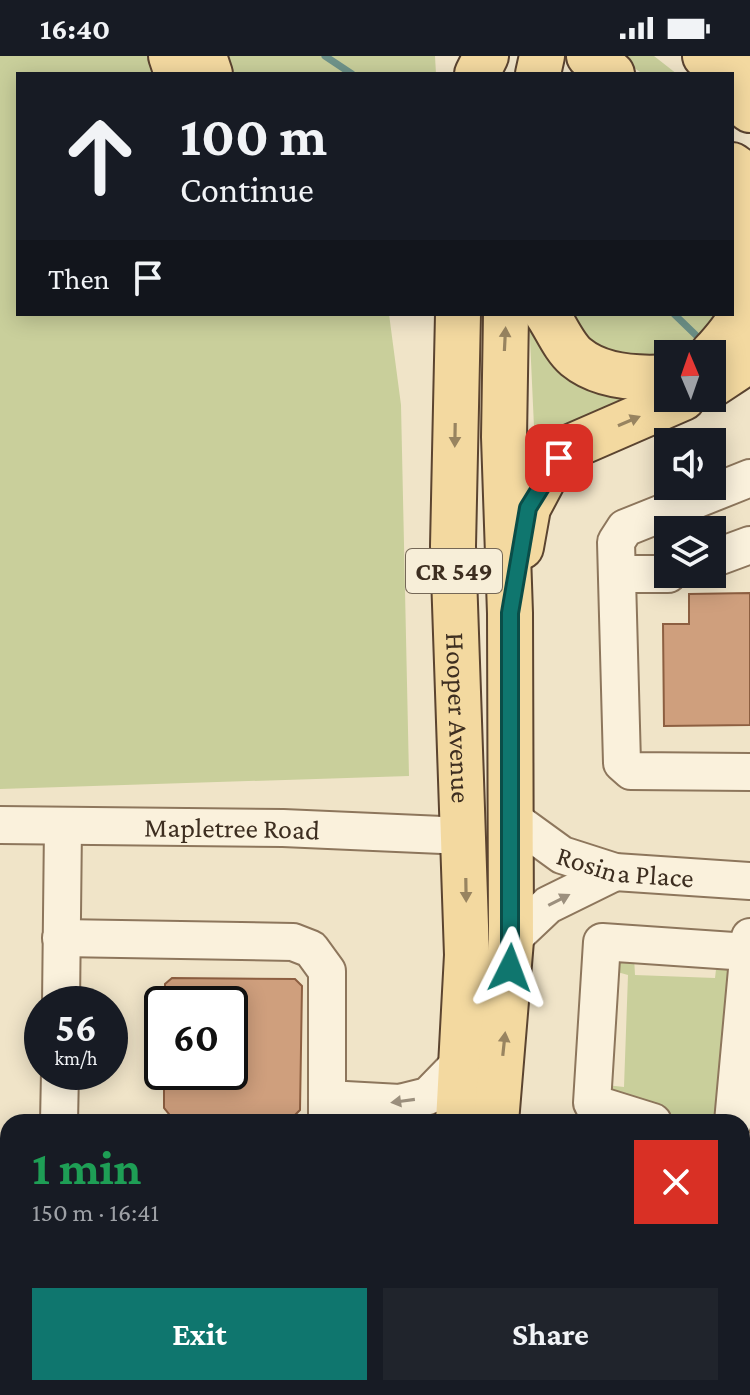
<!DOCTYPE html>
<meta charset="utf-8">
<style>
:root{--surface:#171b24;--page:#20242c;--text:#f1f3f6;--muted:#9ea1a6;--accent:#0f766e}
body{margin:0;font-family:"Crimson Pro",serif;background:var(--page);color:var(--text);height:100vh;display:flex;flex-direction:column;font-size:30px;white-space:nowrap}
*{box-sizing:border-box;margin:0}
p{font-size:26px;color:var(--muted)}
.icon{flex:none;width:44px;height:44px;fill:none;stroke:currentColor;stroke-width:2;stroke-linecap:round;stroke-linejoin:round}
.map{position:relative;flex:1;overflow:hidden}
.panel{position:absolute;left:0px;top:1058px;width:750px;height:282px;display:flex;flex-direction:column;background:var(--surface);border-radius:24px 24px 0 0;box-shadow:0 4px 20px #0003}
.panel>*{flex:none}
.hud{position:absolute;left:16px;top:16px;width:718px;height:244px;border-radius:0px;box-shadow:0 4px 20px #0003;background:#171b24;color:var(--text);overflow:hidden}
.needle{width:52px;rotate:358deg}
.buttons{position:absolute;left:654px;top:284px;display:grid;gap:16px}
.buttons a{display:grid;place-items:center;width:72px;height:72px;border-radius:0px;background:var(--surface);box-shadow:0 4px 20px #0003;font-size:40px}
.speed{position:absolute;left:24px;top:930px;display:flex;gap:16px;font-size:40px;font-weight:700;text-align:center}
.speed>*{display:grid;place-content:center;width:104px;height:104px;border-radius:50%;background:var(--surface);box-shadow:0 4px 20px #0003;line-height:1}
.speed small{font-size:20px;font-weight:400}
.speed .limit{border:4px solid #111;border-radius:12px;background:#fff;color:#111}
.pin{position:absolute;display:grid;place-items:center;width:68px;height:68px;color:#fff;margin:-34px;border-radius:16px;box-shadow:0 4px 12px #0006}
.me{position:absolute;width:88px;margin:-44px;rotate:3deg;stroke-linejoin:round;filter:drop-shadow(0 0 6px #0008)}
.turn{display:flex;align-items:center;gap:28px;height:168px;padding:0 32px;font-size:36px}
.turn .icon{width:104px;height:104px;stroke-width:2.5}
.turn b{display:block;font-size:56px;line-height:68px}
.then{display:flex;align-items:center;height:76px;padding:0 32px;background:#0003;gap:16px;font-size:30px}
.round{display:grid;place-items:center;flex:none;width:84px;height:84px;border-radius:0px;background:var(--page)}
.overview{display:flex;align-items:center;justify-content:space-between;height:136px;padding:0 32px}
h1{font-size:48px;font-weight:700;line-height:60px;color:#1e9e55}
.action{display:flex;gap:16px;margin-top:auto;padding:16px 32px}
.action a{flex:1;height:92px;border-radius:0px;background:var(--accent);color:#fff;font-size:32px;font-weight:700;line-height:92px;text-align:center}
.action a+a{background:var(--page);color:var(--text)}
.status{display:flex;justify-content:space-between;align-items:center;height:56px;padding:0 40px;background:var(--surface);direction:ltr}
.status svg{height:22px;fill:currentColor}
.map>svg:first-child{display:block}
.green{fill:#c9cf9b}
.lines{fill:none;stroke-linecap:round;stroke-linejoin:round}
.stream{stroke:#6f938a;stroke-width:7}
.building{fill:#cf9f7d;stroke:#8d5f41;stroke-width:2}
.minor-casing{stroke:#8d765c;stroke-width:40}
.major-casing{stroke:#5b4430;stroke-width:48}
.minor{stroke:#faf1dc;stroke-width:36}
.major{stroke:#f3d9a0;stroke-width:44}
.oneway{fill:#988460}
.oneway2{fill:#9c907e}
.route-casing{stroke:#0a4d48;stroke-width:20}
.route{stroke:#0f766e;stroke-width:14}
.labels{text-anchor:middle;stroke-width:8;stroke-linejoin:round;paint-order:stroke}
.shield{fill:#f7eed8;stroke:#756857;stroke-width:2}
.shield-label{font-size:26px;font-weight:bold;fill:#3d2e20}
.street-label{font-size:28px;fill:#3d2e20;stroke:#f7eed8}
</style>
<div class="status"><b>16:40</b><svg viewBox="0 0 49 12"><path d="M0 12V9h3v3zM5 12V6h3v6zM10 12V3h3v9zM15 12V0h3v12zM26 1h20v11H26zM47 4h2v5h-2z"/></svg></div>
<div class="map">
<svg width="750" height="1339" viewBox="0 0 750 1339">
<rect width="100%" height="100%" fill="#f0e4c8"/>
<!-- green -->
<path class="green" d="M0 0H152L155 18H18V258H389L401 349 409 720 0 733Z
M228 0H435L436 18H234Z
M617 0H654L677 18H643Z
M554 258H723C708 274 692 298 668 298V301H608Z
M529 261 663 330 538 395 535 393Z
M634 901 635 919 715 922 717 905 728 911 718 1057 713 1066H687L606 1040V1029L624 1031 628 919 610 914 611 903Z"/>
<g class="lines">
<!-- stream -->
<path class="stream" d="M325 0 352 18
M674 258 704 287"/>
</g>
<!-- building -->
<path class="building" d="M750 537V669L664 670 663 568H689V538Z
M172 922 295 923 302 930 300 1054 294 1060V1066H169V1058L164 1052V1016H230V948H165V928Z"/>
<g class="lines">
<!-- minor casing -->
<g class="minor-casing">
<g id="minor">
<path d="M750 422 625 472 616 486 622 707 631 715 750 716"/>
<path d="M712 503 750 489"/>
<path d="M617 518H668"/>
<path id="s1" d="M511 762 562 799 615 816 750 825"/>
<path id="s2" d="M0 769 283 772 465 780"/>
<path d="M61 882 293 886 311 893 327 915V1066"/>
<path d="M511 884 548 849 615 816"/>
<path d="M61 948 63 770"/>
<path d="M327 1043 400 1047 428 1040 463 1004"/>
<path d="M59 1066 60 1016"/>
<path d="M653 1066 592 1047 602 886 748 896"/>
<path d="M733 1066 750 881"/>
<path d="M742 1137 750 1139"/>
<path d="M742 1223 750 1236"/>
<path d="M676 1332 678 1339"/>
<path d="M56 1339V1332"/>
</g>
</g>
<!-- major casing -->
<g class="major-casing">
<g id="major">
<path d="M171 0 177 18"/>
<path d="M204 0 210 18"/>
<path d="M589 0 612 18"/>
<path d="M705 0 750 10"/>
<path d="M477 18 486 0"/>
<path d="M538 18 542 0"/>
<path d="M732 40 750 54"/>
<path d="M732 109 750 122"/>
<path d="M732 153 747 181 750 196"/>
<path id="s3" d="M458 258 453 490 467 899 458 1066"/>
<path d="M547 258C556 271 564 291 576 301 600 321 638 323 668 321"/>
<path d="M712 298C747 260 745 254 750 204"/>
<path d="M712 329 750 304"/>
<path d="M521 491 528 452 544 422 568 392 683 342"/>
<path d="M496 1066 511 884 510 557 504 381 506 258"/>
<path d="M421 1339 422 1332"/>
<path d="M461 1339 462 1332"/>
</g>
</g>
<!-- minor -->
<use href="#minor" class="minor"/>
<!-- major -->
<use href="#major" class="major"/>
</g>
<!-- one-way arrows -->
<defs><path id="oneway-solid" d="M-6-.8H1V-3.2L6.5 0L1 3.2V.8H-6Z" transform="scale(2)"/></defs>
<g class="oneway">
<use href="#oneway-solid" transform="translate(505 283) rotate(-87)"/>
<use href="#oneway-solid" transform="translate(629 365) rotate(-23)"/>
<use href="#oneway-solid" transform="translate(455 379) rotate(91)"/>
<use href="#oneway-solid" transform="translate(466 834) rotate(89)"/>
<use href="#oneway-solid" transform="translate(504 988) rotate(-84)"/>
</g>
<g class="oneway2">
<use href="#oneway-solid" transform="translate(559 844) rotate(-27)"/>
<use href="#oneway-solid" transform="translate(403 1045) rotate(172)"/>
</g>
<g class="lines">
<!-- route casing -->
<g class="route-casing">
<path id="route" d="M510 912V557L528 452 559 402"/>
</g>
<!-- route -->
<use href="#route" class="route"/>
</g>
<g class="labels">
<!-- shield labels -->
<rect class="shield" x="406" y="493" width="96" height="44" rx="6"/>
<g class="shield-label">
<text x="454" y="524">CR 549</text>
</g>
<!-- street labels -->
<g class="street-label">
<text dy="10" stroke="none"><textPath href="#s3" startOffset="404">Hooper Avenue</textPath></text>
<text dy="10" stroke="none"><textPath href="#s2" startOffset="232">Mapletree Road</textPath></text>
<text dy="10" stroke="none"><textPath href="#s1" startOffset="128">Rosina Place</textPath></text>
</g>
</g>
</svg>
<div class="buttons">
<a><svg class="needle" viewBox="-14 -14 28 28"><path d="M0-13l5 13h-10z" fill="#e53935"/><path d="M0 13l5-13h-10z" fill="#9ea1a6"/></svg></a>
<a><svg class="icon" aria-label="sound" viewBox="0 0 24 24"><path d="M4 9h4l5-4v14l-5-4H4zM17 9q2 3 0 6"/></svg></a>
<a><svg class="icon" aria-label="layers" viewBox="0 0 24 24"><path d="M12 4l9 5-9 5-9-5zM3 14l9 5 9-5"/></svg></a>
</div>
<div class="speed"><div>56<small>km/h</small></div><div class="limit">60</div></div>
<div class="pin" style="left:559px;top:402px;background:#d93025"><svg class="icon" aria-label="arrive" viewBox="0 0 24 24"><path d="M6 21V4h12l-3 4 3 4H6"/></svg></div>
<svg class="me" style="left:510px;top:912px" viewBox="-20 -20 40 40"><path d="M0-17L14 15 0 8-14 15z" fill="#0f766e" stroke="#fff" stroke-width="4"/></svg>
<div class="hud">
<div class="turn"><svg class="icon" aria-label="ahead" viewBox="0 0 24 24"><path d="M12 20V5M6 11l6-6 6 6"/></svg><div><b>100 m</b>Continue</div></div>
<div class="then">Then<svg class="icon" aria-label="arrive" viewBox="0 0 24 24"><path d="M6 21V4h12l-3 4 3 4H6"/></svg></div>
</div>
<section class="panel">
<div class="overview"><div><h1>1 min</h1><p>150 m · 16:41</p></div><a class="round" style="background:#d93025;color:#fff"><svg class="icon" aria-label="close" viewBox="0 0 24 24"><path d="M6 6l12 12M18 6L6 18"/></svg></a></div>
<div class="action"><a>Exit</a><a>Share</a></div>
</section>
</div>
